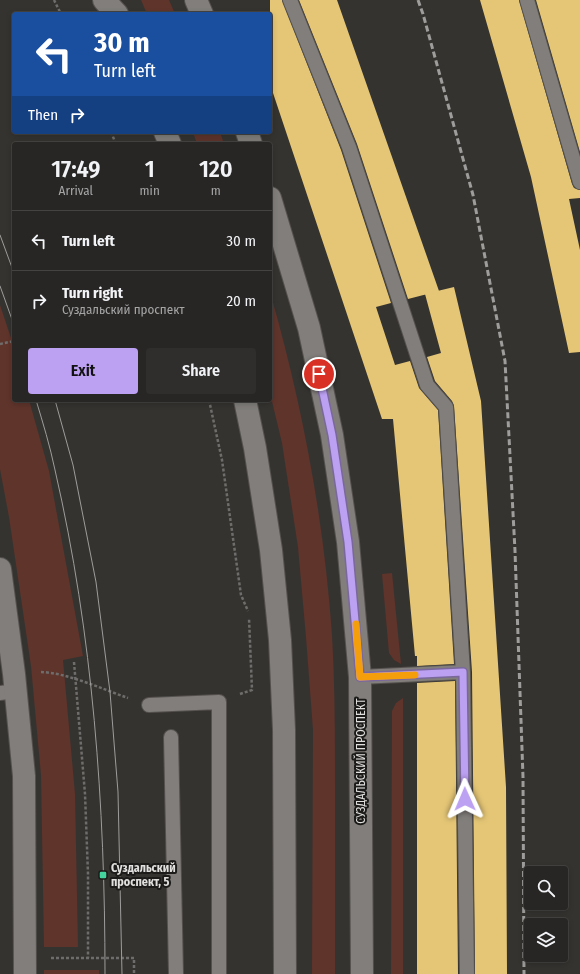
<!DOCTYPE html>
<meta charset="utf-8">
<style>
:root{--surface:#282624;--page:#302e2c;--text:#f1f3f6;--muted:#a5a5a6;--line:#444341;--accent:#bca0f2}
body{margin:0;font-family:"Fira Sans Condensed",sans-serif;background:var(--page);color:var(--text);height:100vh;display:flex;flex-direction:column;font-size:15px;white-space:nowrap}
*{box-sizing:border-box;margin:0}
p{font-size:13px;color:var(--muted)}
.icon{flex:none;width:22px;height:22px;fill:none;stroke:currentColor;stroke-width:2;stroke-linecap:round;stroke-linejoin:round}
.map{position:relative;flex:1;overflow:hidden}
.sheet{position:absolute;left:12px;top:142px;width:260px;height:260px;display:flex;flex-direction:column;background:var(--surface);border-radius:4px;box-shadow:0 2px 6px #0003,0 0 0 1px var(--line)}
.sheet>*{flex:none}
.hud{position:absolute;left:12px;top:12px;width:260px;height:122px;border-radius:4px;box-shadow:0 2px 6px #0003,0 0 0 1px var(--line);background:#1a4fa0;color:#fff;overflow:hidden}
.buttons{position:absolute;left:524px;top:866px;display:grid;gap:8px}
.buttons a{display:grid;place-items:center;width:44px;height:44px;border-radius:4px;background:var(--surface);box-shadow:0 2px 6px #0003,0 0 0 1px var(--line);font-size:20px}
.pin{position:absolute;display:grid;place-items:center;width:34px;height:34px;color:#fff;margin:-17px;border:2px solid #fff;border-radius:50%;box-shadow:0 1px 4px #0007}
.me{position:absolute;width:44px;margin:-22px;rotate:359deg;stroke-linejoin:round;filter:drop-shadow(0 0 3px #0008)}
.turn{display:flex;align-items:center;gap:14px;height:84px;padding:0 16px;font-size:18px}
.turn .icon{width:52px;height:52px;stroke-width:2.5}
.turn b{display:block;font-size:28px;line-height:34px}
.then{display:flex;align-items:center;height:38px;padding:0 16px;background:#0003;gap:8px;font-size:15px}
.eta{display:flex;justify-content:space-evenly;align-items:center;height:68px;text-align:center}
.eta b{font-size:24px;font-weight:600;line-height:28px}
.button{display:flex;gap:8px;margin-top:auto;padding:8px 16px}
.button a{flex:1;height:46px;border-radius:4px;background:var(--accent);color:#111;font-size:16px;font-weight:600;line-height:46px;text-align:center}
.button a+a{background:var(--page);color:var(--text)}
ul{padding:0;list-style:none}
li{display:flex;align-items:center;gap:12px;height:60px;padding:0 16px;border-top:1px solid var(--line)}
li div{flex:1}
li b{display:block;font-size:15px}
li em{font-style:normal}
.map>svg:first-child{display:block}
.green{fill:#5f342b}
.building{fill:#e5c676}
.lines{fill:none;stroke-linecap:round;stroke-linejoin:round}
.lane-casing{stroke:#54514f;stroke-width:16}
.street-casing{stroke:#54514f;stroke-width:24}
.secondary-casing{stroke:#54514f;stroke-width:24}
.path{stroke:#6f6d6b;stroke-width:2.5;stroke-dasharray:3 2;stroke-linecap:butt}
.lane{stroke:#817e7b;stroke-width:14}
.street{stroke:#817e7b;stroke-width:22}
.secondary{stroke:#817e7b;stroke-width:22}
.tram{stroke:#9e9d9b;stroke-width:1}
.rail{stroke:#9e9d9b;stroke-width:3;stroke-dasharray:6 3;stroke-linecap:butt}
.route-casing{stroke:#7a689d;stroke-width:10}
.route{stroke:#bca0f2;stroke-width:7}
.slow{stroke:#f59e0b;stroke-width:7}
.poi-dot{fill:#43d4a0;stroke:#1c1b19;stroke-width:1.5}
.labels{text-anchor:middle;stroke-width:4;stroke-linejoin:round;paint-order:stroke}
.street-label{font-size:12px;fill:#e1e0de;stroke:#1c1b19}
.poi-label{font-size:12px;font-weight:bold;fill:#e1e0de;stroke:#1c1b19;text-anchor:start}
</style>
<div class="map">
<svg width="580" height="974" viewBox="0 0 580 974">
<rect width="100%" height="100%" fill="#353330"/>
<!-- green -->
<path class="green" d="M141 0H169L175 14H147Z
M193 132H220L224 144H197Z
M270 292C302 403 324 519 332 635 335 685 335 737 335 787 335 849 335 912 335 974H312L313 730 306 637 298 547 282 443 270 393Z
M0 305 14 347V400H29L49 471 83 656 63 660 75 794 78 947H44L41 775 31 666 9 517 0 469Z
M392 573 401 664 394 660 389 653 382 574Z
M403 698V974H391L392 711 396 703Z
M44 970H99V974H44Z"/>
<!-- building -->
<path class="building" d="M270 0H282L341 150 391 303 376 307 395 365 410 361 419 388 438 410 454 664 417 666V656H415L393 419H382L270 84Z
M299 0H337L439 291 408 299 357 144Z
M480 0H519L572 184 574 188 580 190V198L569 199 580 250V352L569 353 531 177Z
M536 0H580V152Z
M454 287 481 401 506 787 507 974H475L472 672 454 406 452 401 435 381 427 357 441 353 425 294Z
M455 681 458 974H417V683Z"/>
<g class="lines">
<!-- lane casing -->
<g class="lane-casing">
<path id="lane" d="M290 0 349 147 427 385 446 407 463 672 467 974
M527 0 580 182
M360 677 463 672
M0 693 16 691
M149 705 219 702V974
M171 737 176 974"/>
</g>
<!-- street casing -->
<g class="street-casing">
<path id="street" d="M0 569 14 674 24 776 25 974"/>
</g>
<!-- secondary casing -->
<g class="secondary-casing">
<path id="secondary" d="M104 0 117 14
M196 0 202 14
M165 132 170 144
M247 132 251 144
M270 198 309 328 332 435 348 542 360 677 362 974
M245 400 255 448 271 550 280 640 284 730 285 974"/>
</g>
<!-- path -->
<path class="path" d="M54 0 61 14
M111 132 116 144
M0 344 14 341
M209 400 222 460 241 595 248 611
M74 662 85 794 88 874V958
M41 672C68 673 102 689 128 698
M240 694 252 690 249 618
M51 958H134V974"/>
<!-- lane -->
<use href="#lane" class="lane"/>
<!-- street -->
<use href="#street" class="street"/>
<!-- secondary -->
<use href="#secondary" class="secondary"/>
<!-- tram -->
<path class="tram" d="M0 235 14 273
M0 286 14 325
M36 400C43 423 50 446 55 470 93 635 105 805 105 974
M55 400 73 465 96 582 110 692 118 792 122 974"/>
<!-- rail -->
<path class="rail" d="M418 0 423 14 473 195 505 361 515 551 523 777 524 974"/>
</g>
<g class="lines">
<!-- route casing -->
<g class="route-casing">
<path id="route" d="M319 374 332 435 348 542 360 677 463 672 465 799"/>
</g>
<!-- route -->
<use href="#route" class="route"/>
<!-- slow -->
<path class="slow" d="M356 624 360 677 415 675"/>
</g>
<!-- markers -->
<rect class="poi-dot" x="99" y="871" width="8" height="8" rx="2"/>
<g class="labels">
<!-- street labels -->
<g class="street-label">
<text transform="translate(361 761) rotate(-90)" y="4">СУЗДАЛЬСКИЙ ПРОСПЕКТ</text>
</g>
<!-- poi labels -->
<g class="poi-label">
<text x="111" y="872">Суздальский<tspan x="111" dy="14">проспект, 5</tspan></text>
</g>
</g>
</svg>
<div class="buttons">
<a><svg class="icon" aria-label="search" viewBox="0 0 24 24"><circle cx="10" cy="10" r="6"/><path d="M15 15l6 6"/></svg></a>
<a><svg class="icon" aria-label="layers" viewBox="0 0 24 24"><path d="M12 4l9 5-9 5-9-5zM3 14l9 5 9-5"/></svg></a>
</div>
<div class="pin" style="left:319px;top:374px;background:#d93025"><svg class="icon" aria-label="arrive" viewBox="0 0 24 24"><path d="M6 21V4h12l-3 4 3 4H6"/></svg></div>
<svg class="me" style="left:465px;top:799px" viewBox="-20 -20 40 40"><path d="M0-17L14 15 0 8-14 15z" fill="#bca0f2" stroke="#fff" stroke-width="4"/></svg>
<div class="hud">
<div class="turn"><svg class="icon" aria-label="left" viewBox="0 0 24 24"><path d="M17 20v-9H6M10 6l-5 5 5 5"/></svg><div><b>30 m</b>Turn left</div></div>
<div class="then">Then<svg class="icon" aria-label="right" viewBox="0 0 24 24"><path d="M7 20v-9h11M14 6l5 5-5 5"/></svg></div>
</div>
<section class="sheet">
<div class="eta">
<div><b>17:49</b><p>Arrival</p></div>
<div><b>1</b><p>min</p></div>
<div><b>120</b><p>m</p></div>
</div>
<ul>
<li><svg class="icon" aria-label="left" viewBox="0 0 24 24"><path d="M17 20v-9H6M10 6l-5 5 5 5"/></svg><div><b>Turn left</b></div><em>30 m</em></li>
<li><svg class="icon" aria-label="right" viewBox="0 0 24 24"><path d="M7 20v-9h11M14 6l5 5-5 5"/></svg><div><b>Turn right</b><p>Суздальский проспект</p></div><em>20 m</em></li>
</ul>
<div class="button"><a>Exit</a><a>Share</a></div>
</section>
</div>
